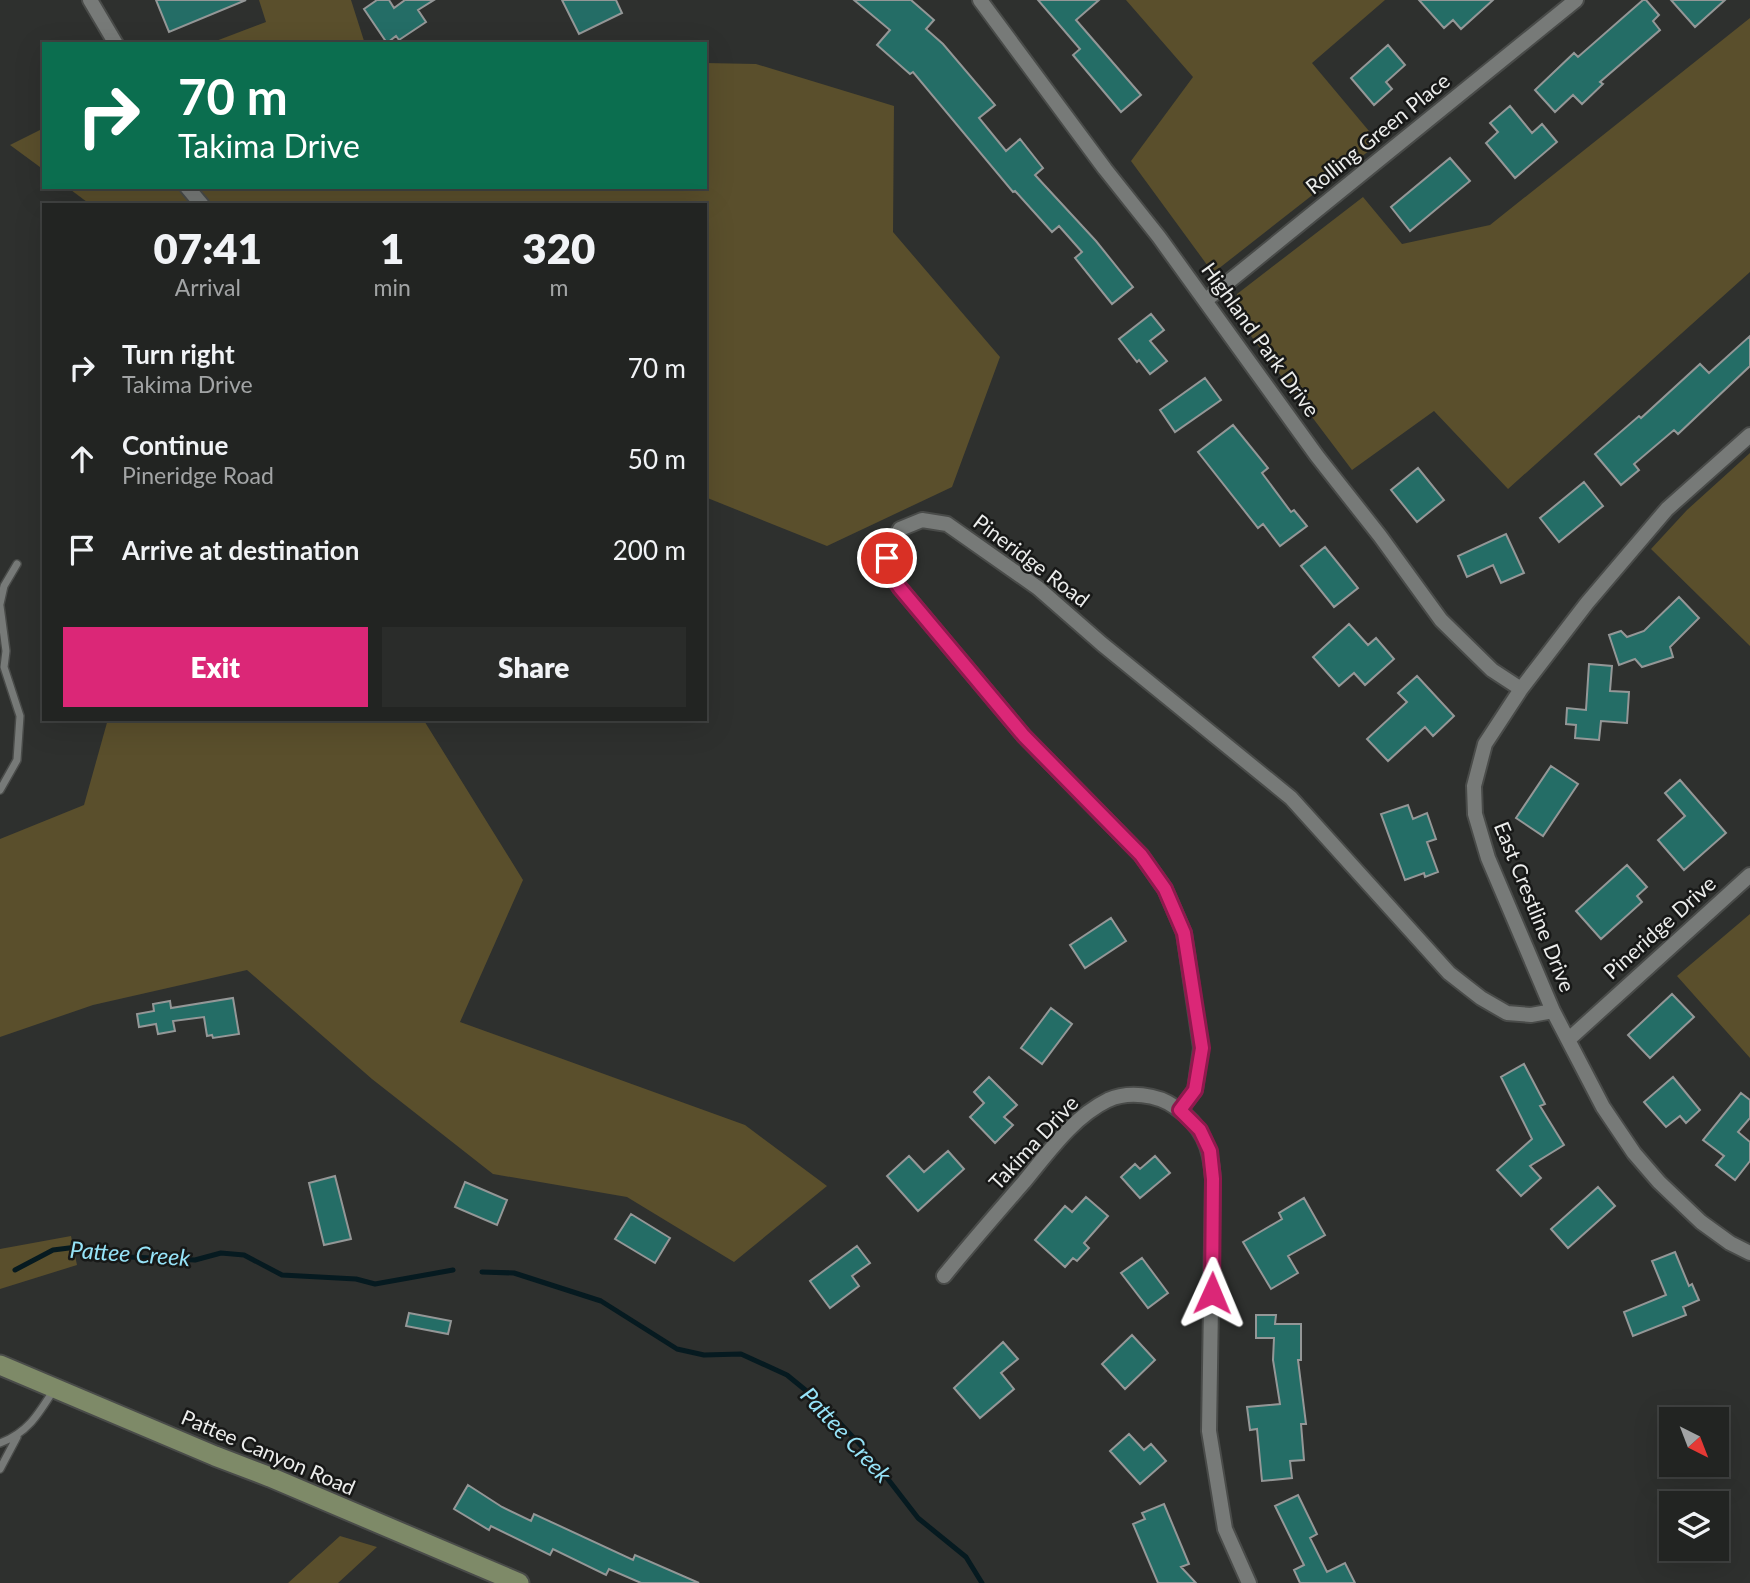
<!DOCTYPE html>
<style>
:root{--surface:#222422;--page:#2a2c2a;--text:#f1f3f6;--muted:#a2a4a5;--line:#3f4140;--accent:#db2777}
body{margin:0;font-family:Lato,sans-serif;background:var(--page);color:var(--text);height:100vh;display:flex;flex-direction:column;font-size:26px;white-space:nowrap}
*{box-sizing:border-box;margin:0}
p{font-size:23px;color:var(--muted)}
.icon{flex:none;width:38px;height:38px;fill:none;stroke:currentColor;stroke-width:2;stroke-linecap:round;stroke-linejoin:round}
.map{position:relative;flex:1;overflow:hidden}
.details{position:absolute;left:42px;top:203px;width:665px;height:518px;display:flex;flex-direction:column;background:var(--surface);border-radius:0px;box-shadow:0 7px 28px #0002,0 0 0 2px var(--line)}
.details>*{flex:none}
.hud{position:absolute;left:42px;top:42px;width:665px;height:147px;border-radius:0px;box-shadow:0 7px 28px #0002,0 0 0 2px var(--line);background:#0b6e4f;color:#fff;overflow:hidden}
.needle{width:46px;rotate:138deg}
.fabs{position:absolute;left:1659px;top:1407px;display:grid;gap:14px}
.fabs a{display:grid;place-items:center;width:70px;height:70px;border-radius:0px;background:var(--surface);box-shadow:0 7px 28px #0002,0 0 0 2px var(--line);font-size:35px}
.pin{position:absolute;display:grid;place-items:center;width:60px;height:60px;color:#fff;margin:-30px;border:4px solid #fff;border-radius:50%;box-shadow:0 2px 7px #0007}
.me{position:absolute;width:77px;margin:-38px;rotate:1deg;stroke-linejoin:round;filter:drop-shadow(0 0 5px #0008)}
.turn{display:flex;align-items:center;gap:24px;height:147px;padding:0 21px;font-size:32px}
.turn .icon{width:91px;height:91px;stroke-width:2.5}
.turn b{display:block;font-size:49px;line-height:60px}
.eta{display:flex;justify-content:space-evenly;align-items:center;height:119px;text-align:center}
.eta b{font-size:42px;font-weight:800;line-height:49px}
.cta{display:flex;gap:14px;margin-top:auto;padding:14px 21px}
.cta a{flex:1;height:80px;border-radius:0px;background:var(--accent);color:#fff;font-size:28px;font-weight:800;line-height:80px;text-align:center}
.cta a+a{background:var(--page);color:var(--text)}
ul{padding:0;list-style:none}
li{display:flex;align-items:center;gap:21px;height:91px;padding:0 21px}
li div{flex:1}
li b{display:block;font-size:26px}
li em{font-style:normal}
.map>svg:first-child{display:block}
.green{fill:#5a4f2c}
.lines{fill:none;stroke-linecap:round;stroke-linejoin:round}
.stream{stroke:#061a20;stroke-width:5}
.building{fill:#246d66;stroke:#949797;stroke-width:2}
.lane-casing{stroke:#494b49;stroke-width:10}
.street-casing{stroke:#494b49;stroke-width:18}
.secondary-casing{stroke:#494b49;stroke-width:23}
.lane{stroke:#777a78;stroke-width:7}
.street{stroke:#777a78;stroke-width:14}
.secondary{stroke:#7e8a68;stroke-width:19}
.route-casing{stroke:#8e194d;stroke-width:18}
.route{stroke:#db2777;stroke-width:12}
.labels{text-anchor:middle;stroke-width:5;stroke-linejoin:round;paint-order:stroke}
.street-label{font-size:21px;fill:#ecedec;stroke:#171817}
.water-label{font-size:23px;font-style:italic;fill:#96e3f8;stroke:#171817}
</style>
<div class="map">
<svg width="1750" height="1583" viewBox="0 0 1750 1583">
<rect width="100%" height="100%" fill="#2e302e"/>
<!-- green -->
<path class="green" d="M259 0H351L365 44H208L266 22Z
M1126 0H1385L1312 63 1379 143 1213 273 1131 161 1193 77Z
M1750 18V272L1508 489 1434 411 1352 470 1245 328 1235 311 1237 294 1363 197 1402 244 1490 225Z
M705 63 756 64 894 106 893 232 1000 357 952 487 827 546 705 497V205H91L67 187H705Z
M44 128V170L10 145Z
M1750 453V646L1651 549 1687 510Z
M108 719H423L523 880 460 1022 745 1125 827 1186 734 1262 627 1197 493 1174 372 1079 247 970 93 1005 0 1037V839L84 805Z
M1750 914V1058L1677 976Z
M71 1236 77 1265 0 1289V1249Z
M340 1536 377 1547 338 1583H288Z"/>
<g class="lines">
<!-- stream -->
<path class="stream" d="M15 1270 53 1250 77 1247 130 1257 195 1260 221 1253 244 1255 282 1275 356 1279 375 1284 453 1270
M482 1272 514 1273 601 1301 677 1349 704 1355 741 1354 787 1375 820 1402 867 1452 918 1518 966 1557 982 1583"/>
</g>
<!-- building -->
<path class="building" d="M156 0H246L169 32Z
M377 0H389L394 8 405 0H434L418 10 426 22 399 40 396 36 387 43 364 9Z
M562 0H616L622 13 579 34Z
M854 0H911L934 20 926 29 943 44 995 105 979 118 1006 151 1020 139 1043 168 1035 175 1096 241 1133 287 1112 304 1075 258 1082 252 1059 226 1052 232 1015 191 1013 192 913 72 910 74 877 45 890 30Z
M1038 0H1099L1076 20 1141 95 1121 112 1073 55 1080 49Z
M1419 0H1493L1461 29 1453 20 1444 28Z
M1643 0H1646L1659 15 1653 21 1660 30 1600 82 1603 84 1582 104 1573 95 1555 112 1535 90 1574 53 1578 57Z
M1671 0H1725L1695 27Z
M1388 45 1405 65 1386 82 1392 89 1374 105 1351 78Z
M1510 106 1532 133 1542 124 1557 142 1515 178 1486 143 1498 132 1490 123Z
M1450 158 1470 181 1410 231 1391 207Z
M1151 314 1164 330 1150 341 1167 361 1150 374 1139 360 1137 362 1119 339Z
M1750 336V366L1678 434 1674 430 1634 464 1639 470 1621 485 1595 454 1639 416 1641 418 1700 364 1709 373Z
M1205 378 1221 400 1175 432 1160 410Z
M1233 425 1268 468 1262 473 1291 512 1294 510 1307 526 1280 546 1263 524 1258 528 1198 452Z
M1418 468 1444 500 1417 522 1391 490Z
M1584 482 1603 506 1559 542 1540 518Z
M1506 534 1524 573 1501 583 1493 565 1467 577 1458 556Z
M1325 547 1358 588 1334 607 1301 566Z
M1679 597 1699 618 1670 647 1673 657 1642 667 1635 659 1619 665 1609 635 1621 631 1627 637 1644 631Z
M1349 624 1368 645 1376 638 1394 659 1365 685 1354 673 1339 686 1313 657Z
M1589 664 1612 666 1610 691 1629 692 1627 723 1601 721 1599 740 1575 738 1576 725 1566 724 1567 708 1586 710Z
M1417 676 1454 716 1433 736 1425 727 1388 761 1367 739 1407 702 1398 693Z
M1551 766 1578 784 1543 836 1516 818Z
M1680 780 1726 833 1684 870 1658 840 1685 816 1665 793Z
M1408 805 1413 819 1427 813 1436 839 1427 842 1438 872 1425 877 1424 873 1405 880 1381 814Z
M1627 865 1647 887 1637 896 1642 902 1601 939 1576 911Z
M1111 918 1126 941 1085 968 1070 945Z
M1672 994 1694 1017 1650 1058 1628 1035Z
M233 998 239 1034 213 1038 212 1035 207 1036 204 1017 173 1021 175 1031 158 1034 156 1024 139 1027 137 1014 154 1011 153 1004 170 1001 171 1008Z
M1051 1008 1072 1024 1042 1064 1021 1048Z
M1524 1064 1545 1104 1540 1106 1564 1145 1530 1166 1541 1178 1521 1196 1497 1170 1532 1139 1501 1077Z
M989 1077 1017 1105 1004 1117 1013 1125 995 1143 970 1117 984 1103 974 1092Z
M1673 1077 1700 1110 1686 1123 1680 1116 1666 1127 1644 1102Z
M1741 1093 1750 1100V1118L1738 1132 1750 1142V1161L1735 1180 1716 1165 1724 1156 1703 1140Z
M948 1151 964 1169 918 1211 887 1176 909 1156 924 1172Z
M1155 1156 1170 1173 1140 1198 1121 1177 1135 1164 1140 1169Z
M335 1176 351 1239 324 1245 309 1183Z
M465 1182 507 1200 497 1225 455 1207Z
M1598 1187 1615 1206 1568 1248 1551 1229Z
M1086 1197 1108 1216 1084 1243 1089 1248 1077 1261 1073 1258 1065 1267 1035 1240 1065 1206 1072 1212Z
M1304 1198 1325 1235 1288 1256 1298 1273 1271 1289 1243 1242 1282 1219 1279 1213Z
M631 1214 670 1238 655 1263 615 1239Z
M857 1246 870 1263 852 1276 859 1286 830 1308 810 1281Z
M1675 1252 1689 1286 1692 1284 1699 1300 1683 1307 1686 1315 1633 1336 1624 1312 1666 1295 1652 1261Z
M1142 1258 1168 1293 1148 1308 1121 1273Z
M409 1313 451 1321 448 1334 406 1326Z
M1256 1315H1276L1275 1324H1301V1360H1298L1306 1424H1301L1304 1460 1290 1461 1292 1478 1262 1481 1257 1429 1250 1430 1247 1407 1280 1404 1273 1360 1274 1338H1256Z
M1132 1335 1155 1360 1125 1389 1102 1364Z
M1003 1342 1018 1359 1001 1373 1014 1389 980 1418 954 1388Z
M1129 1434 1144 1450 1151 1444 1166 1461 1140 1484 1110 1451Z
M468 1485 502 1507 531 1521 534 1514 633 1560 635 1555 699 1583H641L609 1569 606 1575 553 1549 550 1555 491 1526 489 1530 454 1509Z
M1298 1495 1317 1534 1310 1538 1327 1572 1345 1563 1355 1583H1300L1294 1570 1304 1565 1275 1506Z
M1164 1504 1189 1564 1181 1567 1196 1583H1158L1133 1524 1145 1519 1142 1513Z"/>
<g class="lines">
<!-- lane casing -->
<g class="lane-casing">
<path id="lane" d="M0 604 4 586 17 564
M0 606 6 651 4 667 20 716 17 760 0 790
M0 1443C27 1433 38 1415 53 1391
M0 1469 17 1437"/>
</g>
<!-- street casing -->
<g class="street-casing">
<path id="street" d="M90 0 116 44
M980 0 1105 169 1159 237 1317 456 1380 536 1441 620 1492 670 1521 689
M187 187 202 205
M1206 300 1576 0
M1750 435 1667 509 1587 603 1521 689 1485 744 1474 786 1475 814 1488 858 1553 1011 1603 1107 1634 1153 1659 1182 1701 1222 1730 1243 1750 1253
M1568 1040 1750 875
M1180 1110 1195 1090 1201 1048 1184 933 1165 889 1141 855 1024 736 900 588 892 576 887 558 900 529 922 520 947 524 1038 588 1102 644 1291 798 1449 973 1481 998 1507 1013 1531 1015 1553 1011
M944 1276C970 1244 997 1213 1024 1182 1048 1153 1073 1117 1108 1100 1128 1091 1157 1094 1175 1107 1202 1125 1211 1147 1213 1179L1209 1431 1225 1529 1249 1583"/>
</g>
<!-- secondary casing -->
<g class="secondary-casing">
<path id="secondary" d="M0 1365 215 1456 270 1477 519 1583"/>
</g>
<!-- lane -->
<use href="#lane" class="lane"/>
<!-- street -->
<use href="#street" class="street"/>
<!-- secondary -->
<use href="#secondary" class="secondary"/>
</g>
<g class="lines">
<!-- route casing -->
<g class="route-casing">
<path id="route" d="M887 558 892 576 900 588 1024 736 1141 855 1165 889 1184 933 1202 1048 1195 1090 1180 1110 1200 1130 1210 1151 1213 1179 1212 1293"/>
</g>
<!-- route -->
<use href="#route" class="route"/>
</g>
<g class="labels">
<!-- street labels -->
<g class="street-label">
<text transform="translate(1378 134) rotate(-39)" y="7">Rolling Green Place</text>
<text transform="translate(1260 340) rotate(54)" y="7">Highland Park Drive</text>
<text transform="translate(1031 561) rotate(37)" y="7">Pineridge Road</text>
<text transform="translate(1534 907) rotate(68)" y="7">East Crestline Drive</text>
<text transform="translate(1660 928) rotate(-42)" y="7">Pineridge Drive</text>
<text transform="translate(1034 1143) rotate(-47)" y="7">Takima Drive</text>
<text transform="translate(268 1453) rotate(23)" y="7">Pattee Canyon Road</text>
</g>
<!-- water labels -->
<g class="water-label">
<text transform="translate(130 1254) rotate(4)" y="8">Pattee Creek</text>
<text transform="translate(846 1435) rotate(47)" y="8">Pattee Creek</text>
</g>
</g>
</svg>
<div class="fabs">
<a><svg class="needle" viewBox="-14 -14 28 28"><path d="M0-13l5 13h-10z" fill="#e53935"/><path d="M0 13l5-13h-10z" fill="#a2a4a5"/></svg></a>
<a><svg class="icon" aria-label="layers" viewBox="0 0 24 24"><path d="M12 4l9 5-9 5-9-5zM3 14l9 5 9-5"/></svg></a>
</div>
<div class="pin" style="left:887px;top:558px;background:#d93025"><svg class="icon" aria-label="arrive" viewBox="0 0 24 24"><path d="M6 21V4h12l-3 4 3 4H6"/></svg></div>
<svg class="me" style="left:1212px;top:1293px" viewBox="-20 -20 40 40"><path d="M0-17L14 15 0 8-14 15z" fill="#db2777" stroke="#fff" stroke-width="4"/></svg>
<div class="hud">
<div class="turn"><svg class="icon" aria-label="right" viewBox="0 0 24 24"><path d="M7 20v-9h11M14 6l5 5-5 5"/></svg><div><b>70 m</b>Takima Drive</div></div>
</div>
<section class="details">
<div class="eta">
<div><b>07:41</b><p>Arrival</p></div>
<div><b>1</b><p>min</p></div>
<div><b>320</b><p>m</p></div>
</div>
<ul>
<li><svg class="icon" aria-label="right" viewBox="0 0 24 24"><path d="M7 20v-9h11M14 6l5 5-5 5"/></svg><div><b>Turn right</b><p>Takima Drive</p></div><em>70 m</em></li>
<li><svg class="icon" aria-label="ahead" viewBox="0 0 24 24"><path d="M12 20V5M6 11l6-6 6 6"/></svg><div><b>Continue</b><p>Pineridge Road</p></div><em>50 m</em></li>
<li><svg class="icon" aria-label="arrive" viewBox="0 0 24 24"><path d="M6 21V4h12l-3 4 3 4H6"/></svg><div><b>Arrive at destination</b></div><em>200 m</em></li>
</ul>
<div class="cta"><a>Exit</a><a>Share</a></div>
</section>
</div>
